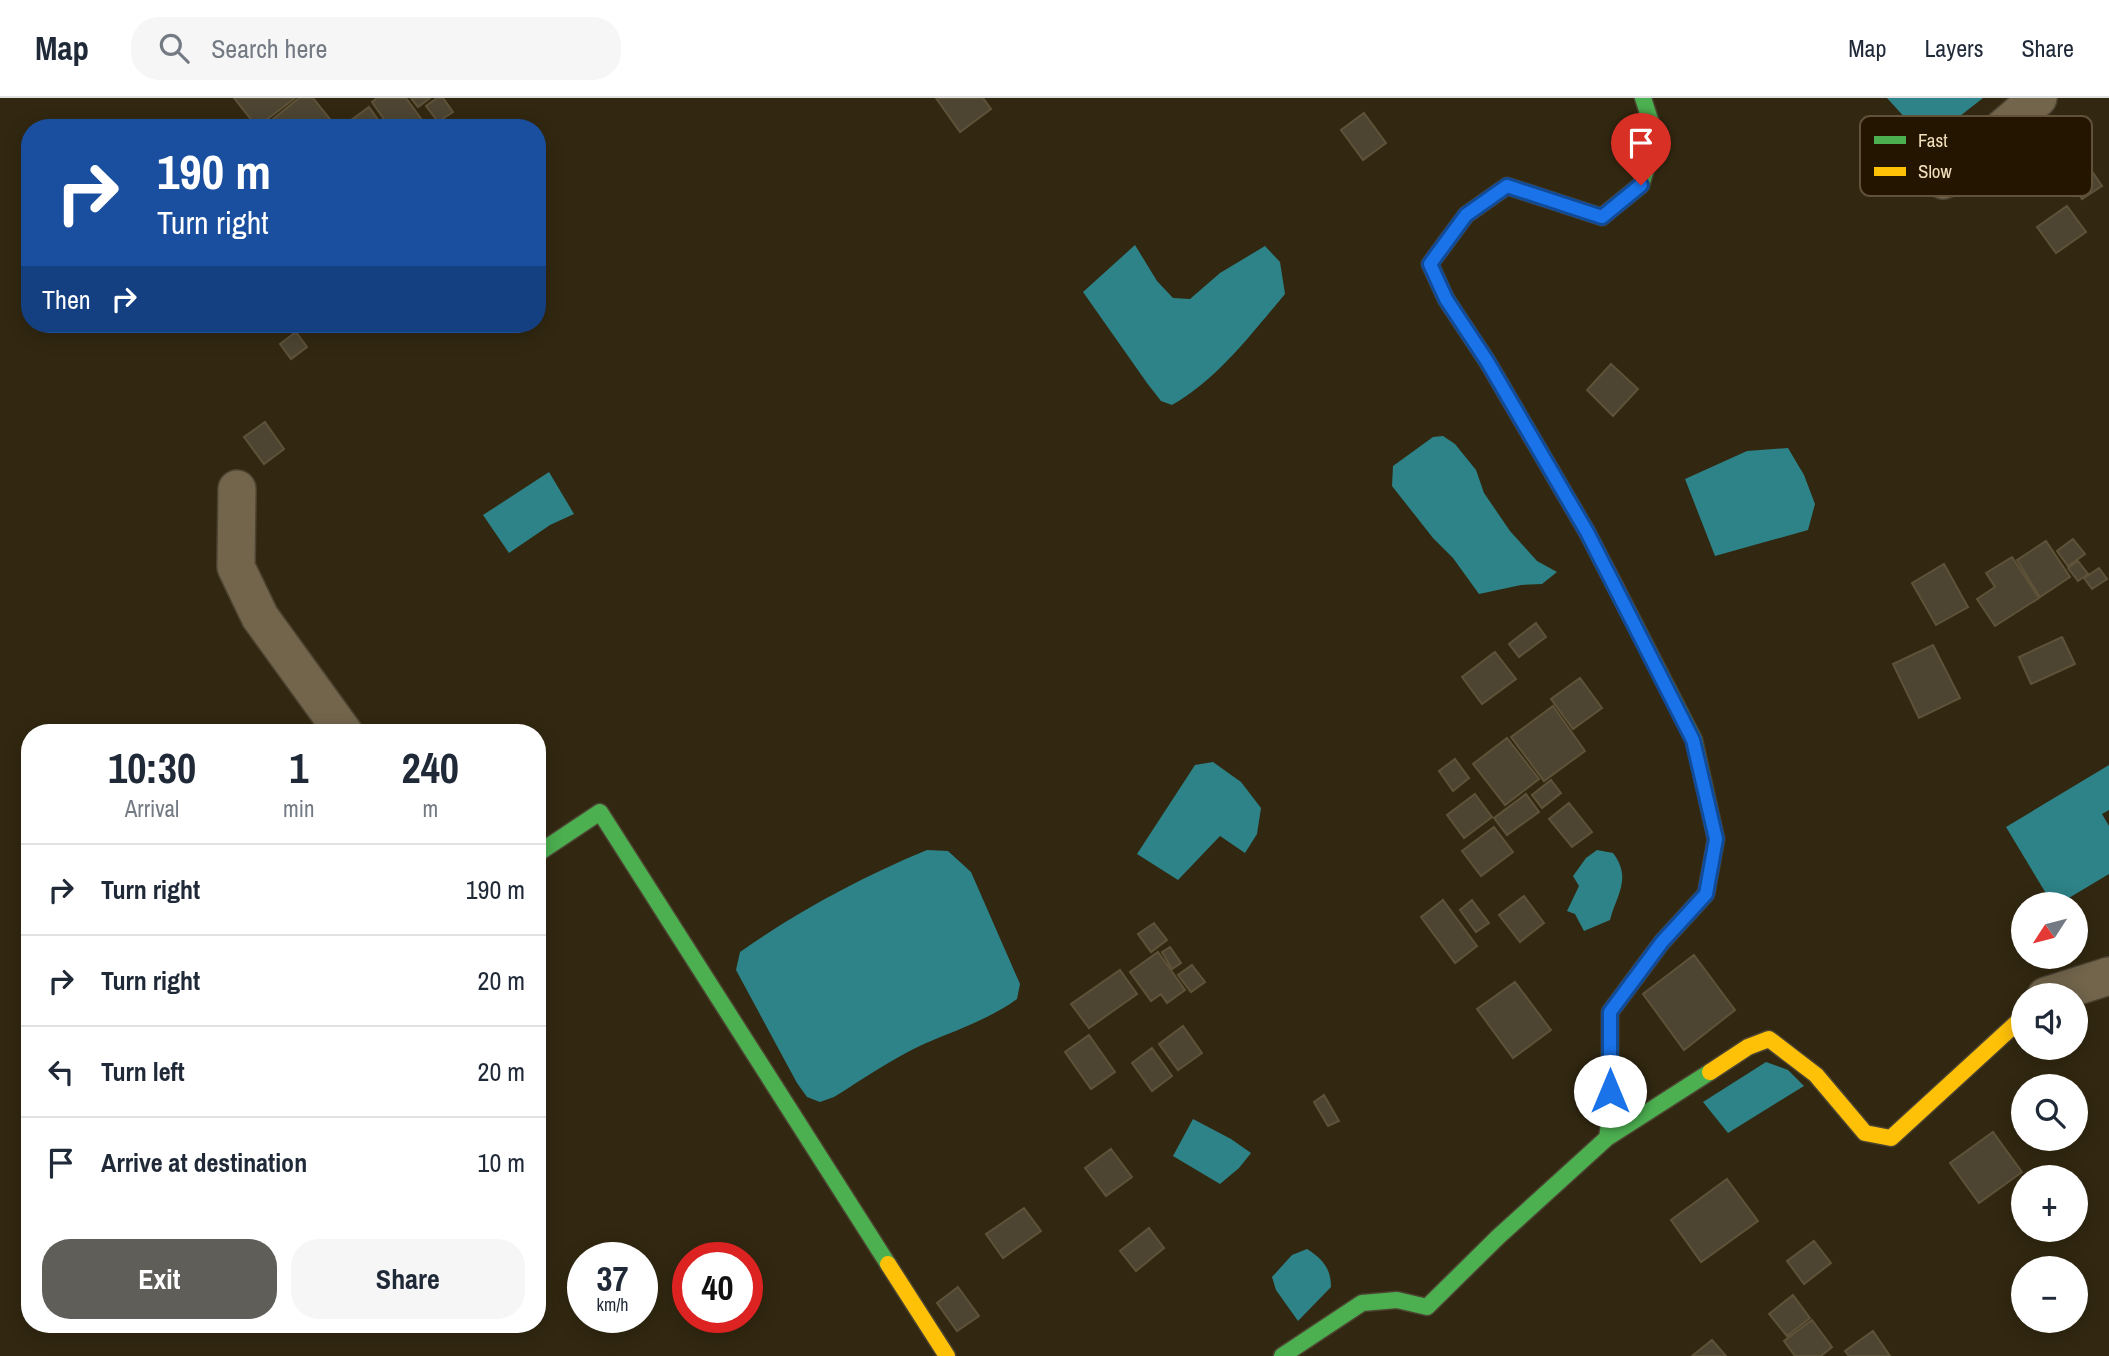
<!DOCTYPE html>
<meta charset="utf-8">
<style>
:root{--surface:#fff;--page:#f6f6f7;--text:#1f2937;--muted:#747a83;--line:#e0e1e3;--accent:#5f5e58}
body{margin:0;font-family:"Archivo Narrow",sans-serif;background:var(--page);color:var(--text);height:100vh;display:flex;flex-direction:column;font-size:26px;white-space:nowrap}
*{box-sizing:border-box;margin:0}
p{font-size:23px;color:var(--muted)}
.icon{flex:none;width:38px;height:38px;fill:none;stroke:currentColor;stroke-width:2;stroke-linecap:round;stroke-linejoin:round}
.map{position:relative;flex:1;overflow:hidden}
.side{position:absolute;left:21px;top:626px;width:525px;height:609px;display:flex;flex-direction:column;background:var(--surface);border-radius:28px;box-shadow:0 4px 18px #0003}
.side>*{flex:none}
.top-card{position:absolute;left:21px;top:21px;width:525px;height:214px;border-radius:28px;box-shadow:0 4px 18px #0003;background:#1a4fa0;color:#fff;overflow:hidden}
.needle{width:46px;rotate:234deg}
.fabs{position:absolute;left:2011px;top:794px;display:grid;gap:14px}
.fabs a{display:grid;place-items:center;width:77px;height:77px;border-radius:50%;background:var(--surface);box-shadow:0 4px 18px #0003;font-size:35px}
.speed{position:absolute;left:567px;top:1144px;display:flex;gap:14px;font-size:35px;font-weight:700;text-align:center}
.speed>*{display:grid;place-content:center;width:91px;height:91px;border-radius:50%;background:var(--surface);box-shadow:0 4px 18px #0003;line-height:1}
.speed small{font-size:18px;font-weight:400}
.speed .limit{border:10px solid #d22;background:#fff;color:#111}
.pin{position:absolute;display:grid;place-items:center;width:60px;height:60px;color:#fff;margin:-72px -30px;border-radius:50% 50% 50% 0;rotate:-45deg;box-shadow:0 0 7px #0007}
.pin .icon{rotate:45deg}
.me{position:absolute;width:77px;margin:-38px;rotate:0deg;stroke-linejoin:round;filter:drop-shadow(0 0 5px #0008)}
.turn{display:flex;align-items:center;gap:24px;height:147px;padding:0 21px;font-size:32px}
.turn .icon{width:91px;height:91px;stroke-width:2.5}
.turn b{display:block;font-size:49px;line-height:60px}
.then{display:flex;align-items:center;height:66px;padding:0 21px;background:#0003;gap:14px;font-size:26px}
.eta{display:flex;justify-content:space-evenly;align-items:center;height:119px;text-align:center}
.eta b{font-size:42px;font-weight:700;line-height:49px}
.button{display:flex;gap:14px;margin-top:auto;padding:14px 21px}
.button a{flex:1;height:80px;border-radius:28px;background:var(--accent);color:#fff;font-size:28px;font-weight:700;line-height:80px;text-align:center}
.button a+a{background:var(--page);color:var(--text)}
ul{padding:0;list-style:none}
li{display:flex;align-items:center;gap:21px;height:91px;padding:0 21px;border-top:2px solid var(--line)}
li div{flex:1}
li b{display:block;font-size:26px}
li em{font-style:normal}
header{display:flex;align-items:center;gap:42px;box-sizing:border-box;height:98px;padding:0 35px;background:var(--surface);border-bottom:2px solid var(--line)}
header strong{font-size:33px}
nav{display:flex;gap:38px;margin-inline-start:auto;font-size:24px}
.search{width:490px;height:63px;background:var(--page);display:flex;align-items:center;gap:18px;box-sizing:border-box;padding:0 24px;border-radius:28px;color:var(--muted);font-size:26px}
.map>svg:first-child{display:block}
.water{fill:#2d8387}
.building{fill:#4d4532;stroke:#5e5239;stroke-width:2}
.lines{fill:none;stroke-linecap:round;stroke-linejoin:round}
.street-casing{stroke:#4c4331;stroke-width:40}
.fast-casing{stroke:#4c4331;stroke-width:19}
.slow-casing{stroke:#4c4331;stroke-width:19}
.street{stroke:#72654c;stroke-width:37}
.fast{stroke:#4caf50;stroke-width:16}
.slow{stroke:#ffc107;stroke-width:16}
.route-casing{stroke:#114b97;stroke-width:18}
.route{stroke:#1a73e8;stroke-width:12}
.key{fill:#231500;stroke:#615138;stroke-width:2}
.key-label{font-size:19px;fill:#f1debb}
</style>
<header>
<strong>Map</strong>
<div class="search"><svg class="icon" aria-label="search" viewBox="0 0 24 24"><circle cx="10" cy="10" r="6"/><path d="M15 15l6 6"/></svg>Search here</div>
<nav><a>Map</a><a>Layers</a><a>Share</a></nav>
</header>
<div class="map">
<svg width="2109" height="1258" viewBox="0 0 2109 1258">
<rect width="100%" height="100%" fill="#322811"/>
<!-- water -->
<path class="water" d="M1887 0H1983L1927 44Z
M1135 147 1157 183 1173 200 1190 201 1220 175 1265 148 1280 164 1285 196C1252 235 1217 282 1172 307L1161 303 1147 285 1083 194Z
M1443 338 1455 346 1476 372 1484 395 1510 433 1537 463 1557 474 1542 486 1521 487 1479 496 1453 460 1433 440 1392 388 1393 368 1433 339Z
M1788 350 1804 377 1815 406 1808 432 1715 458 1685 381 1747 353Z
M549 374 574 416 550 427 509 455 483 417Z
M1213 664 1241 684 1261 710 1257 736 1245 755 1220 738 1178 782 1137 756 1195 667Z
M2109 667V712L2102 716 2109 728V776L2057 807H2053L2006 729Z
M927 752 948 753 971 774 1020 886 1017 901C988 922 956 932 924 946 893 960 863 981 834 999L820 1004 807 999 797 985 736 872 740 854C798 813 862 779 927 752Z
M1597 752 1613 755C1632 780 1617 796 1610 822L1584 833 1575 816 1567 813 1579 788 1573 778 1586 760Z
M1766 964 1788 972 1804 988 1728 1035 1703 1004Z
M1193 1021 1231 1041 1251 1055 1239 1070 1220 1086 1173 1058Z
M1307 1151C1323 1161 1331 1171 1331 1189L1298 1223 1276 1192 1272 1179 1292 1157Z"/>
<!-- building -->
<path class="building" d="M234 0H295L257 29Z
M299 0H313L337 30H262Z
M377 0H406L422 22 411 30H390L372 4Z
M411 0H430L418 9Z
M437 0H443L453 14 438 24 426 8Z
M936 0H983L991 11 960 34Z
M369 9 384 30H344L343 28Z
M1364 15 1386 45 1363 62 1341 32Z
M2085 63 2102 88 2082 101 2066 76Z
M2067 108 2086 134 2056 155 2037 129Z
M296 234 307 249 291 261 280 246Z
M1611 266 1638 291 1613 318 1587 292Z
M265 324 284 351 264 366 244 339Z
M2073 441 2085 456 2068 468 2057 453Z
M2046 443 2070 479 2040 499 2017 462Z
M2012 459 2039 500 1995 528 1977 501 1995 489 1986 475Z
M2078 463 2088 476 2078 483 2068 470Z
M1944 466 1968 509 1936 527 1912 485Z
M2099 470 2107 481 2092 491 2084 480Z
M1536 525 1546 539 1519 559 1509 546Z
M2062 539 2075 566 2031 586 2019 559Z
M1933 547 1960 600 1919 620 1893 566Z
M1495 554 1516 581 1482 606 1462 579Z
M1580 580 1602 610 1573 631 1551 601Z
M1553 608 1585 653 1544 683 1511 639Z
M1507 640 1539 681 1505 707 1473 666Z
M1455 661 1469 680 1453 693 1439 673Z
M1551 682 1561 695 1542 710 1532 697Z
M1475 696 1492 719 1464 740 1447 717Z
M1526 696 1539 714 1507 737 1494 720Z
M1569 705 1592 734 1572 749 1549 721Z
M1494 729 1513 754 1481 778 1462 753Z
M1524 798 1544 825 1520 844 1499 817Z
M1443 802 1477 848 1455 865 1421 819Z
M1472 802 1489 825 1476 834 1460 812Z
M1154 825 1167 842 1151 854 1138 836Z
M1170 849 1181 865 1172 871 1162 854Z
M1158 854 1185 892 1167 905 1161 896 1151 903 1130 874Z
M1694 857 1735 912 1684 952 1643 896Z
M1192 867 1205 884 1191 894 1178 877Z
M1120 872 1137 896 1089 930 1071 906Z
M1515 884 1551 932 1513 960 1477 911Z
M1183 928 1202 955 1178 972 1159 946Z
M1089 937 1115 974 1091 991 1065 954Z
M1152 950 1172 978 1152 993 1132 965Z
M1324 997 1339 1023 1328 1028 1314 1004Z
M1993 1034 2022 1074 1979 1105 1950 1065Z
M1111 1051 1132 1079 1106 1098 1085 1070Z
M1727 1081 1758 1123 1701 1164 1671 1122Z
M1024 1110 1041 1133 1003 1160 986 1136Z
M1149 1130 1164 1150 1136 1173 1120 1153Z
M1814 1143 1831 1165 1804 1186 1787 1163Z
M958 1189 979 1218 957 1233 937 1205Z
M1793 1197 1810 1220 1787 1238 1769 1216Z
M1812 1222 1832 1249 1821 1258H1795L1784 1243Z
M1873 1233 1890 1258H1849L1845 1253Z
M1712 1242 1726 1258H1692Z"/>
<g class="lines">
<!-- street casing -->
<g class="street-casing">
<path id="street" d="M1943 82 2038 0
M237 391 236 469 260 519 344 635
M2046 898 2109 878"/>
</g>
<!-- fast casing -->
<g class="fast-casing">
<path id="fast" d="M1604 117 1641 87 1656 40 1643 0
M537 756 600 714 888 1166
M1607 1040 1610 1019V914L1662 844 1706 796 1716 741 1694 642 1615 488
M1282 1258 1362 1205 1397 1202 1427 1209 1498 1139 1607 1040 1710 974"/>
</g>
<!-- slow casing -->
<g class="slow-casing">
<path id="slow" d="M1604 117 1602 119 1507 88 1466 117 1430 166 1446 201 1487 263 1587 434 1615 488
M1710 974 1748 949 1769 941 1816 977 1865 1035 1891 1040 2023 919
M888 1166 947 1258"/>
</g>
<!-- street -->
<use href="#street" class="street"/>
<!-- fast -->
<use href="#fast" class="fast"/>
<!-- slow -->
<use href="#slow" class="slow"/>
</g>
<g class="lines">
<!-- route casing -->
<g class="route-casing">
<path id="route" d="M1610 993V914L1662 844 1706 796 1716 741 1693 642 1587 434 1487 263 1446 201 1430 166 1466 117 1507 88 1602 119 1641 87"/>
</g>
<!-- route -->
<use href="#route" class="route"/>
</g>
<!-- legend -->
<rect x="1860" y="18" width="232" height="80" rx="10" class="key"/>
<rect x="1874" y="38" width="32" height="8" fill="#4caf50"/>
<rect x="1874" y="69" width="32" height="9" fill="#ffc107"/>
<g class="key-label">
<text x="1918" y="49">Fast</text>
<text x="1918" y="80">Slow</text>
</g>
</svg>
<div class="fabs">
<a><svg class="needle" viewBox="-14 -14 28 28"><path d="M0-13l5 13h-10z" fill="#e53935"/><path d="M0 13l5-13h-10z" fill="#747a83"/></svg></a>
<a><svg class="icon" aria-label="sound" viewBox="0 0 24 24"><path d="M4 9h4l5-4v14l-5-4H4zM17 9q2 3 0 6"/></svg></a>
<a><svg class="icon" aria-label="search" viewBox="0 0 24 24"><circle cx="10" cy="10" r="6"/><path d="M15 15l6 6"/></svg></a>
<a>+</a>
<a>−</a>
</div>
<div class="speed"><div>37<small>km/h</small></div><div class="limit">40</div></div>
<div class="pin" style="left:1641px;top:87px;background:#d93025"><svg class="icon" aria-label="arrive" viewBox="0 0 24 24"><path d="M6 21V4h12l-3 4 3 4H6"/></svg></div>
<svg class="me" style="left:1610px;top:993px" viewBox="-20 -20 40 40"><circle r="19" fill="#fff"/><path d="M0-13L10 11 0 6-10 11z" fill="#1a73e8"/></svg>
<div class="top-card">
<div class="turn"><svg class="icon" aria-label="right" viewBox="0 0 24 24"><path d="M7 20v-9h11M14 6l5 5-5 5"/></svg><div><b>190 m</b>Turn right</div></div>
<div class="then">Then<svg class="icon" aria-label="right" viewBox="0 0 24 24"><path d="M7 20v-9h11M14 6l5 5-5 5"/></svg></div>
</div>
<section class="side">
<div class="eta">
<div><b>10:30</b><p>Arrival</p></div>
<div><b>1</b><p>min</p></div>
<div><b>240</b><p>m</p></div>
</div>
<ul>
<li><svg class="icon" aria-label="right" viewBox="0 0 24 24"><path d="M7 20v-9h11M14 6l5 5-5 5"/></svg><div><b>Turn right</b></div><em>190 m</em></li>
<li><svg class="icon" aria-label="right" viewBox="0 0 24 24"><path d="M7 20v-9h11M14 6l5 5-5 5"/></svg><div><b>Turn right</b></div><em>20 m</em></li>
<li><svg class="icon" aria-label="left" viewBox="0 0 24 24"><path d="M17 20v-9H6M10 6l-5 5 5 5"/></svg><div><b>Turn left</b></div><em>20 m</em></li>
<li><svg class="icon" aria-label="arrive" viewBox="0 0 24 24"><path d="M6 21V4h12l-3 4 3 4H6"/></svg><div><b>Arrive at destination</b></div><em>10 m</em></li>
</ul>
<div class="button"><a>Exit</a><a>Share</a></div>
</section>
</div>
